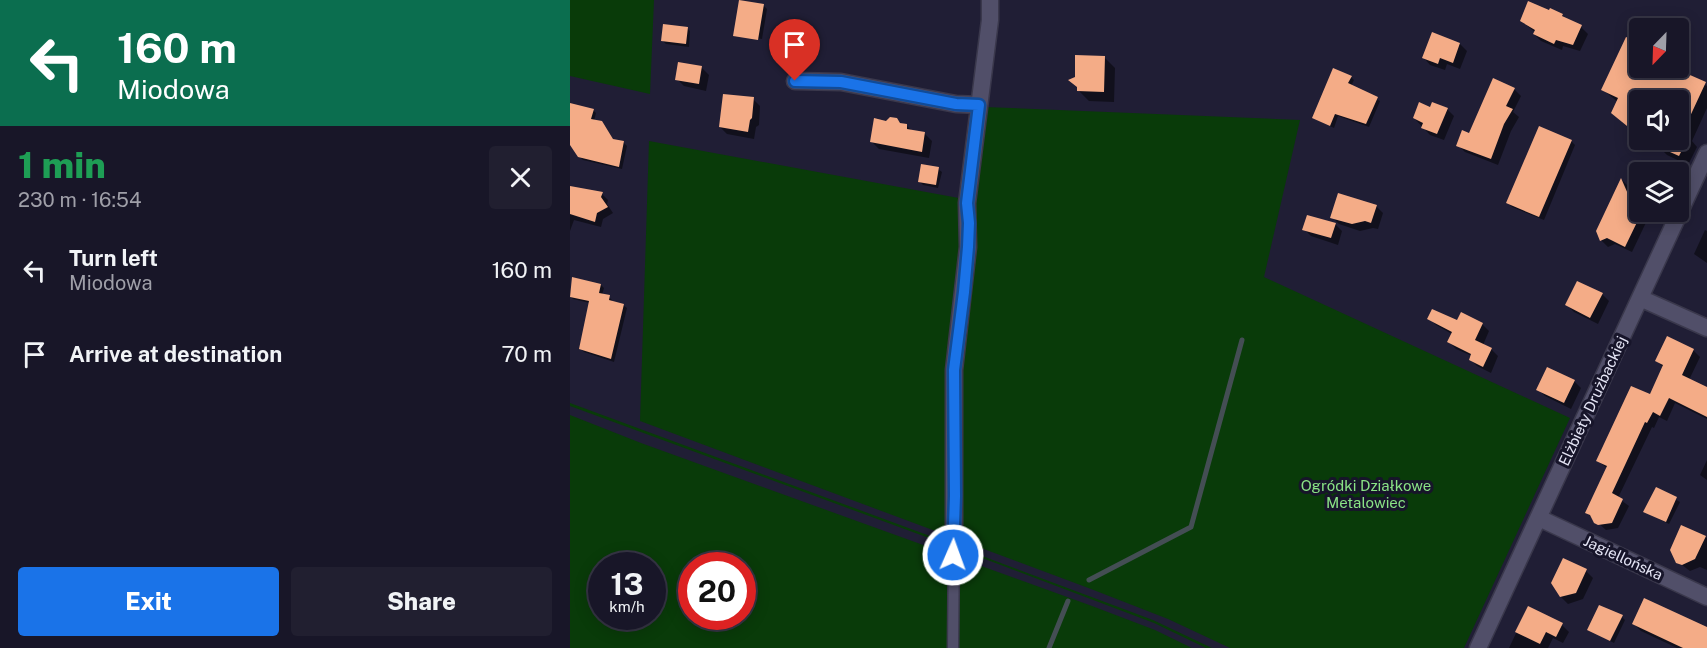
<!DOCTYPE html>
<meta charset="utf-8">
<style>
:root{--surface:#181628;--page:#211f30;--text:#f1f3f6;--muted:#9f9fa8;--line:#363545;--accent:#1a73e8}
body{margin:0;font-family:"Public Sans",sans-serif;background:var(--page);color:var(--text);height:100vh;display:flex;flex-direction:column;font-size:22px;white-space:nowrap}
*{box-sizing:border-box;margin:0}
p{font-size:20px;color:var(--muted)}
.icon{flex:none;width:33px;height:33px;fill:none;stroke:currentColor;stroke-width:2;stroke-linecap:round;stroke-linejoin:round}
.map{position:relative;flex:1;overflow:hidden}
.sheet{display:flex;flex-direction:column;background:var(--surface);width:570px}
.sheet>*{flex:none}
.guide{background:#0b6e4f;color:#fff;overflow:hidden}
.needle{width:39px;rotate:203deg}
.fabs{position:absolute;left:1059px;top:18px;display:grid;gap:12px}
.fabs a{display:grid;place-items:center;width:60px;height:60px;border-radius:6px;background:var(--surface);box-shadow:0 3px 15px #0003,0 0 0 2px var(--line);font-size:30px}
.speed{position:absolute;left:18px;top:552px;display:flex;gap:12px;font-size:30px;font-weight:700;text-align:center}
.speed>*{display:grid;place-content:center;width:78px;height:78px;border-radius:50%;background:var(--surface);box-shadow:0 3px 15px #0003,0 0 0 2px var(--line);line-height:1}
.speed small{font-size:15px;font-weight:400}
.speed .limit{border:9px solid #d22;background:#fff;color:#111}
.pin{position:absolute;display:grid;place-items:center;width:51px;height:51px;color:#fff;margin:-62px -26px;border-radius:50% 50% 50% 0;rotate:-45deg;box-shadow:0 0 6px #0007}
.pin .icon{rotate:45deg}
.me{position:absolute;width:66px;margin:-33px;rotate:2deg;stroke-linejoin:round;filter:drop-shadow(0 0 4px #0008)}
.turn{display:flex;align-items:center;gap:21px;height:126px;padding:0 18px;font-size:27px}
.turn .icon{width:78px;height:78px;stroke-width:2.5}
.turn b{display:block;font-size:42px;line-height:51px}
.round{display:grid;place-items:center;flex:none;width:63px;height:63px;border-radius:6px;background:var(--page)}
.headline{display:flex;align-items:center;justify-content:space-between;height:102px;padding:0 18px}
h1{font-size:36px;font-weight:800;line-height:45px;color:#1e9e55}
.cta{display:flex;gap:12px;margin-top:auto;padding:12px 18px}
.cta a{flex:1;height:69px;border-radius:6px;background:var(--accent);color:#fff;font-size:24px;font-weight:800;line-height:69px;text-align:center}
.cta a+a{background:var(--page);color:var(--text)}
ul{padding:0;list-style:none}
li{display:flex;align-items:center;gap:18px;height:84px;padding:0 18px}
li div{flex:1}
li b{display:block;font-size:22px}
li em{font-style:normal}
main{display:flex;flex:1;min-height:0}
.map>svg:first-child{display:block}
.green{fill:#093b09;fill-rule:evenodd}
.shadow{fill:#0007}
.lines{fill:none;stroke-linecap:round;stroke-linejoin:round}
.stream{stroke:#444e54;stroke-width:5}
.building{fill:#f4ac87}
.service-casing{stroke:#3a384c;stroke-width:13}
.minor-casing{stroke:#3a384c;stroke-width:19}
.service{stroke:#514f69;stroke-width:10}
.minor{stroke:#514f69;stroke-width:16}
.route-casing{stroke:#114b97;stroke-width:15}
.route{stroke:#1a73e8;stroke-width:10}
.labels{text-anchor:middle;stroke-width:6;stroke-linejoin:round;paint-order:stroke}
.street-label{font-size:15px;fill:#e4e4f4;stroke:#17152a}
.park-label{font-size:15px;fill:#8ae385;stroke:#17152a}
</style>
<main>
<section class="sheet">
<div class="guide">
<div class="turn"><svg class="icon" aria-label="left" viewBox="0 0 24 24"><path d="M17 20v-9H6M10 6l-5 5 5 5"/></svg><div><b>160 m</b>Miodowa</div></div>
</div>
<div class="headline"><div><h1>1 min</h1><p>230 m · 16:54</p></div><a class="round"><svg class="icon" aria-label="close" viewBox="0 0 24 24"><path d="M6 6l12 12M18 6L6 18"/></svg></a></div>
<ul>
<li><svg class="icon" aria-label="left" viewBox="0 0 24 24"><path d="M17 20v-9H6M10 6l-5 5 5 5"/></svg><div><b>Turn left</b><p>Miodowa</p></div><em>160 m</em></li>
<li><svg class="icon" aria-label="arrive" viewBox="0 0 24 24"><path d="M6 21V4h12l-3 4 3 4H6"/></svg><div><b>Arrive at destination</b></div><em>70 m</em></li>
</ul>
<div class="cta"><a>Exit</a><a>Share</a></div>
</section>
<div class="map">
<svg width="1137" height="648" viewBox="0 0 1137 648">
<rect width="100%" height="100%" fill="#201e35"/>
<!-- green -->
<path class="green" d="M0 0H84L80 94 0 76Z
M415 107 730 120 694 277 1000 418 894 648H660L598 619 521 589 70 421 79 141 405 201Z
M0 403 379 543 378 545 0 406Z
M0 415 71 443 522 606 585 630 622 648H0ZM32 566H82V616H32ZM122 566H172V616H122Z
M391 548 583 620 642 648H636L584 623 391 550Z"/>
<!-- shadow -->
<path class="shadow" d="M194 6 197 9 192 39 166 35V37L165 35Z
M992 15 998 20 1011 27 1018 34 1010 51 993 46 992 50 971 41 964 34 965 32 951 21Z
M117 28 120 31 119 47 96 44 93 41Z
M863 34 890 44 897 51 890 69 877 64 875 70 860 65 854 58Z
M534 57 545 68 544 102 519 101 509 91Z
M132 68 139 75 136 91 114 86 107 79Z
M1070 68H1108L1109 72 1137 86V108L1122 141 1127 147 1118 165 1097 155 1089 147 1074 140H1108V100H1070V137L1052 122 1048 102 1033 90Z
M781 77 784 80 781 86 810 101 799 127 768 116 764 128 747 120 743 117Z
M944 89 951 96 943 112 949 117 941 131 928 165 895 152 888 145 900 135Z
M183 99 190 106 189 125 186 127 184 139 157 134 150 127Z
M0 105 23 110 26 113 24 121 35 126 44 141 54 143 57 146 52 169 13 160 9 156 0 142Z
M861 109H877L884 116 874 140 860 135 844 118Z
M331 125 337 126 342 131 355 134 362 141 359 158 309 149 302 142Z
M1001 141 1005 145 974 220 942 207 938 203Z
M368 169 372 172 368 188 353 185 349 181Z
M1052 180 1058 186 1070 212H1081L1062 252 1045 244 1038 247 1031 240Z
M0 187 32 194 38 200 37 204 43 213 33 219 31 227 4 220 0 231Z
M806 206 813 213 808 229 803 228 790 231 769 224 762 217Z
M765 224 772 231 768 245 741 236 734 229Z
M1135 230 1137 231V263L1124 254Z
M3 279 31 285 34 288 32 295 39 297 42 300 41 302 53 305 57 308 44 362 14 352 11 349 20 303 3 299 0 296Z
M1032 294 1039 301 1028 324 1004 312 997 305Z
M859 318 912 324 919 331 913 345 921 349 928 356 921 373 907 366 900 359 902 356 886 349 879 342 882 334 866 325Z
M1097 338 1124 351 1130 357 1119 380 1137 388V419L1105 403 1097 421 1089 417 1084 428 1082 427 1048 498 1059 506 1048 528 1036 530 1017 513 1038 469 1028 461 1080 396 1094 368 1087 361Z
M1004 381 1011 388 1001 409 975 396 968 389Z
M1137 460V480L1130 475Z
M1087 489 1110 502 1099 524 1075 512Z
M1112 527 1137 538V570L1130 567 1120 571 1108 562Z
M1016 571 1023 578 1013 599 998 604 991 597Z
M958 608 992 625 999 632 993 643 983 638 978 648H939Z
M1052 617 1055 620 1044 643 1019 630Z
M1064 624 1137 629V648H1107L1071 631Z"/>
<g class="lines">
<!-- stream -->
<path class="stream" d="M519 580 621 527 672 340
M479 648 498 601"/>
</g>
<!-- building -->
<path class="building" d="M169 0 194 4 188 40 163 36Z
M958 1 979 10 980 8 993 14 992 16 1012 25 1003 45 986 40 984 44 963 34 965 30 950 21Z
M93 24 118 27 116 44 91 41Z
M862 32 890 43 883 63 870 58 868 64 852 58Z
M1056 37 1070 43V68H1104L1136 82 1109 140H1117L1109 156 1073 140H1108V100H1070V108L1066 106 1057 126 1041 113 1048 98 1031 90Z
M505 55 535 56 534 92 507 91V87L498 80 505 77Z
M108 62 132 66 129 84 105 80Z
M763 68 782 76 778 83 808 97 796 124 765 114 760 126 742 118Z
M923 78 945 88 936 106 943 109 934 124 921 159 886 146 892 130 899 133Z
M153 94 184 97 182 118 180 120 178 132 149 127Z
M849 102 860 107 862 102 878 108 867 134 851 128 853 123 843 118Z
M0 103 24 109 21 119 32 121 43 139 54 141 49 167 8 157 0 145Z
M320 117 327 118 330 123 337 124V129L355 132 352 152 300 142 304 118 316 121Z
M969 126 1002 140 969 217 936 203Z
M351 164 369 167 366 185 348 182Z
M1051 178 1058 194 1070 199V216L1055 247 1037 238 1030 241 1026 231Z
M0 186 33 192 31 197 38 207 27 213 25 222 0 214Z
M768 193 807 205 801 223 795 221 782 224 760 218Z
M737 215 766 223 761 238 732 230Z
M2 277 31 284 29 293 40 295 39 300 54 304 41 359 9 349 19 301 0 297Z
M1007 281 1033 293 1020 318 995 305Z
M862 309 887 320 891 312 913 323 905 340 922 348 913 367 899 360 901 354 877 342 882 332 857 319Z
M1097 336 1124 349 1112 375 1137 387V417L1099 398 1090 416 1083 412 1077 423 1075 422 1042 493 1053 499 1042 523 1028 525 1024 523 1020 515 1015 513 1037 466 1026 461 1061 386 1080 394 1093 365 1085 361Z
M977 367 1005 380 994 403 966 390Z
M1086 487 1107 497 1096 522 1073 512Z
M1111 525 1136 536 1125 559 1112 565 1106 563 1100 550Z
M993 558 1017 569 1006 593 990 597 981 583Z
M1074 598 1137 627V648H1113L1062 624Z
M1029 605 1053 615 1040 641 1017 630Z
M958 606 993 623 986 637 976 632 970 644 945 632Z"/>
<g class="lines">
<!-- service casing -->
<g class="service-casing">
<path id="service" d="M383 648 384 541"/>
</g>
<!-- minor casing -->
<g class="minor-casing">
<path id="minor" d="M225 81 271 82 386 104 409 105
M1070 298 1137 328
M969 518 1137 597
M384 541V370L398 247 397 203 420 20V0
M908 648 1137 153"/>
</g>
<!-- service -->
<use href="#service" class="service"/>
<!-- minor -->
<use href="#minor" class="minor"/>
</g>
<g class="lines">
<!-- route casing -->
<g class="route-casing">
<path id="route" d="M225 81 271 82 386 104 409 105 397 203 399 223 398 247 394 292 384 370 385 496 383 555"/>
</g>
<!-- route -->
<use href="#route" class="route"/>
</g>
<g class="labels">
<!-- street labels -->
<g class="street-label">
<text transform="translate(1023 401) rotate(-65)" y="5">Elżbiety Drużbackiej</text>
<text transform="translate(1053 558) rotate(25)" y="5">Jagiellońska</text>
</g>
<!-- park labels -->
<g class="park-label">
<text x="796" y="491">Ogródki Działkowe<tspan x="796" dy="17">Metalowiec</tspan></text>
</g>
</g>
</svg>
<div class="fabs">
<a><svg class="needle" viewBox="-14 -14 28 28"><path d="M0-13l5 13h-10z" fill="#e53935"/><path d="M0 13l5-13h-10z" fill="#9f9fa8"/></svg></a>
<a><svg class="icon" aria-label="sound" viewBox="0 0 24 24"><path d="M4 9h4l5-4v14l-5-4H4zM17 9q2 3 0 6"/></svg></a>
<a><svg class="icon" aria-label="layers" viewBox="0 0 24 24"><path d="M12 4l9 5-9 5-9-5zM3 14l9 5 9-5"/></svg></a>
</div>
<div class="speed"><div>13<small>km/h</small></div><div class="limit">20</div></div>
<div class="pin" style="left:225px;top:81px;background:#d93025"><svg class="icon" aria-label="arrive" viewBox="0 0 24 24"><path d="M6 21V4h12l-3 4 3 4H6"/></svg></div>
<svg class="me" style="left:383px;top:555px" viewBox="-20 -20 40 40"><circle r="17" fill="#1a73e8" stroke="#fff" stroke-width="3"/><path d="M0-11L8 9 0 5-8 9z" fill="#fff"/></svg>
</div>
</main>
